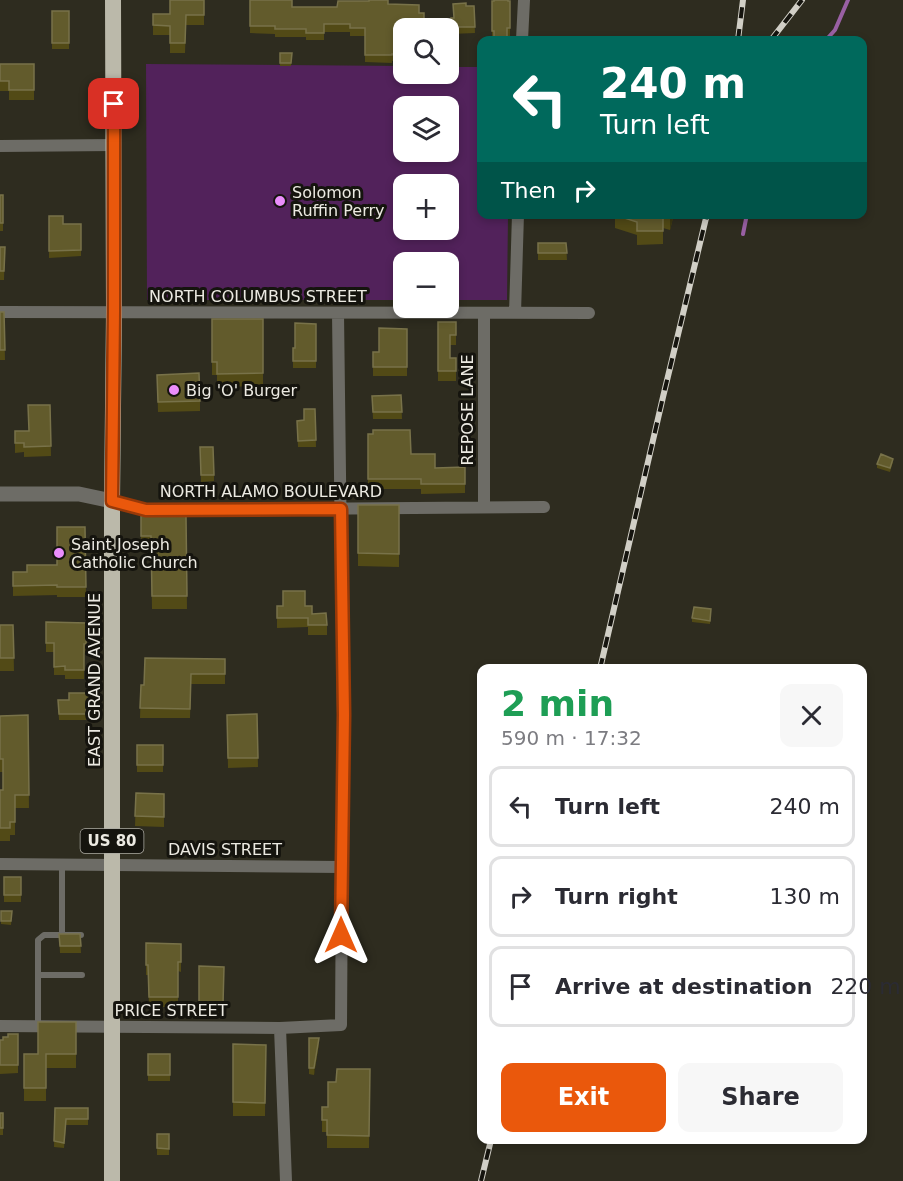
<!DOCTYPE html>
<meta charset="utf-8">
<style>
:root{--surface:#fff;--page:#f7f7f7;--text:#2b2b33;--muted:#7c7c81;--line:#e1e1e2;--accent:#ea580c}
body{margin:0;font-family:"DejaVu Sans",sans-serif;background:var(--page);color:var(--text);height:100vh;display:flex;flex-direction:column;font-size:22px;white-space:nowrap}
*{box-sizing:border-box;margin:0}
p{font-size:20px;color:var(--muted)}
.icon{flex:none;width:33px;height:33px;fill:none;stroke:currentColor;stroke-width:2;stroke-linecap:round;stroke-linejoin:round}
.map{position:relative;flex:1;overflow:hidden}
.drawer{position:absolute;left:477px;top:664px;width:390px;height:480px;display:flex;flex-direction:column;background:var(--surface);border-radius:12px;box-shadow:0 3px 9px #0003}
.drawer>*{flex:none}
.guide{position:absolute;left:477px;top:36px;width:390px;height:183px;border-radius:12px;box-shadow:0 3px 9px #0003;background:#00695c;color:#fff;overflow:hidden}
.fabs{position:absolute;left:393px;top:18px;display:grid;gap:12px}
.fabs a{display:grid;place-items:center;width:66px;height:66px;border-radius:12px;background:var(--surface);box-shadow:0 3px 9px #0003;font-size:30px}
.pin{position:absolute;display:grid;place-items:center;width:51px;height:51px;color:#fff;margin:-26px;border-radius:12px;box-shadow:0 3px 9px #0006}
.me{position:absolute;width:66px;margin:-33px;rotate:0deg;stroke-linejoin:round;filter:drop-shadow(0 0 4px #0008)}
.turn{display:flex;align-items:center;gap:21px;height:126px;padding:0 24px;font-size:27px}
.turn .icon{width:78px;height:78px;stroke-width:2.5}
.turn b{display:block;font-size:42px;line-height:51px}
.then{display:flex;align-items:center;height:57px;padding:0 24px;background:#0003;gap:12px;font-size:22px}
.round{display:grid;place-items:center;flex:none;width:63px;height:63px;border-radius:12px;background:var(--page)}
.overview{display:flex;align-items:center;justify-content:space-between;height:102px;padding:0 24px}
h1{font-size:36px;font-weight:700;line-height:45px;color:#1e9e55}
.primary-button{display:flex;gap:12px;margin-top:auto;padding:12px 24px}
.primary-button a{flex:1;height:69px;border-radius:12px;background:var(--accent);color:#fff;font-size:24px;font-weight:700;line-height:69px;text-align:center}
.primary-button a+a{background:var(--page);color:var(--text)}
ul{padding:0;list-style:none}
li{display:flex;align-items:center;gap:18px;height:81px;margin:0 12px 9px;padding:0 12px;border:3px solid var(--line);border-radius:12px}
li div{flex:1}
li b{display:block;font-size:22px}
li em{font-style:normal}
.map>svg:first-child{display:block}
.green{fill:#52225b;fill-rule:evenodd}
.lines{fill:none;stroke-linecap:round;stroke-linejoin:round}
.stream{stroke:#9960a3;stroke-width:4}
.service{stroke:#6d6c66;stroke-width:6}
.minor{stroke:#6d6c66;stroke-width:12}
.tertiary{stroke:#6d6c66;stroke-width:15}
.trunk{stroke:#bbb9aa;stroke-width:16}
.rail-casing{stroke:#d1cfc6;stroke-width:6}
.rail{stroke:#15140e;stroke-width:4;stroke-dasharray:11;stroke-linecap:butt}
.wall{fill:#524a16}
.shaded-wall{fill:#3c3711}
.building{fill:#625b2c;stroke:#787249;stroke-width:1.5}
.route-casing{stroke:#983908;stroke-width:15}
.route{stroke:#ea580c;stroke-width:10}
.poi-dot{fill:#eb8dfc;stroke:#15140e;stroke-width:2}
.labels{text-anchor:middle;stroke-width:6;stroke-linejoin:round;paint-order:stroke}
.shield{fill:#15140e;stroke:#acaaa2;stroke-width:1.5}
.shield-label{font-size:15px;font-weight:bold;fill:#eceae2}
.poi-label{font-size:16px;fill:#eceae2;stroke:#15140e;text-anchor:start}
.street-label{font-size:16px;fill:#eceae2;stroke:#15140e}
</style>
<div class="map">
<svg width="903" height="1181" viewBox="0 0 903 1181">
<rect width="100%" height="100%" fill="#2e2c1f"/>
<!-- green -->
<path class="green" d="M146 64 403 66 404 74H448L449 67H481L482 214 508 215 507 300H449L448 262H404L403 300H147ZM404 106H448V152H404ZM404 184H448V230H404Z"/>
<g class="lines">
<!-- stream -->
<path class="stream" d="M826 40 835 30 848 0
M743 234 747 214"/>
<!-- service -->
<path class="service" d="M62 865V935
M38 975H82
M38 1026V940L44 935H81"/>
<!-- minor -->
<path class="minor" d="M522 40 524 0
M0 146 114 145
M0 312 589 313
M484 313V507
M515 313 518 214
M112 501 146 510 544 507
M0 864 342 867
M0 1026 280 1028 341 1025 343 715 338 313
M280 1028 286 1181"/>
<!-- tertiary -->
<path class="tertiary" d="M0 494H79L112 501"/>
<!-- trunk -->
<path class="trunk" d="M112 1181V501L114 312 113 0"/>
<!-- rail casing -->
<g class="rail-casing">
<path id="rail" d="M738 40 743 0
M771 40 802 0
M600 669 663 397 707 214
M481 1181 491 1140"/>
</g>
<!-- rail -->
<use href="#rail" class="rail"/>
</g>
<!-- wall -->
<path class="wall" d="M204 0V25H186L185 53H170V35H153V14H170Z
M250 0 292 7H337L388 4 404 28V49H397V61H392V63L365 62V36H350V32H324V40H306V37H275V34L250 33Z
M492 1H510V37H507V40H492Z
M466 6H474L475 33 451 34V18H453Z
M52 11H69V49H52Z
M280 53H292L291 66H280Z
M0 64H34V100H9V91H0Z
M0 195H3V231H0Z
M614 214H674L670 230 663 228V244L637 245V235L615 228V215Z
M49 216 63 224H81V256L49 258Z
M538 243H566L567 260H538Z
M0 247H5L4 280H0Z
M0 312H4L5 360H0Z
M212 319H263V386L217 387V375H212Z
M438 322H456V345H450V358H456V381H438Z
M316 324V368H293V348H295Z
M407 329V376H373V352H379Z
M157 375 200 401V411L158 412Z
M401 395 402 419H373L372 396Z
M50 405 51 456 24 457V452L15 453V431H28Z
M315 409 316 447H298L297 421 304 420Z
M368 434 411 454 435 468 465 467V493L421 494V489H368Z
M200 447 214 475V481L201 482Z
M893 462 890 472 877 468V464Z
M358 505H399V567L358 566Z
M141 516H186L187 609H152L151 549H141Z
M85 527 86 597H57V595L13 596V572H27L57 565Z
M277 606H305L312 614 327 625V635H308V627L277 628Z
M711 609 710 624 692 622V618Z
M46 622 87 623 86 653H84V679H65V675H54V652H46Z
M0 625H13L14 671H0Z
M225 659V684H191L190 718H140L141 685H144Z
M89 693V715H86V720H59L58 700H69Z
M257 714 258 767 228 768 227 715Z
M28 715 29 808H15V835H10V841H0V790H3V772H0V716Z
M137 745H163V772H137Z
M136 793 164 794V827L135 826Z
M4 877H21V902H4Z
M1 911H12L11 925 1 924Z
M59 934H80L81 953H60Z
M146 943 181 944V972L178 971V1007H149L148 975H146Z
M199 966 224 967 223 1014 199 1013Z
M76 1022V1068H46V1101H24V1054H38Z
M18 1034V1073L0 1074V1040H3L8 1037Z
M309 1038 319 1044 314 1075 309 1074Z
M233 1044 266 1045 265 1116H233Z
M148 1054H170V1081H148Z
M370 1069 369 1148H327V1132H322V1107H328L336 1082Z
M55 1108H88V1125H66L64 1148 54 1147Z
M0 1113H3V1135H0Z
M157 1134H169V1155H157Z"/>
<!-- shaded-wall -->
<path class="shaded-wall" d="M670 214H674L670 230Z
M319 1038V1044L314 1075V1068Z"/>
<!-- building -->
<path class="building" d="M170 0H204V15H186L185 43H170V26L153 25V14H170Z
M250 0H292V7H337L338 1H369V0H388V4L419 5V13H424V28H404V42H397V54H392V55H365V28H350V24H324V33H306V29H275V26H250Z
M494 0H508V1H510V28H507V39H494V31H492V1H494Z
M466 3V6H474L475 27H451V18H454L453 4Z
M52 11H69V43H52Z
M280 53H292L291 63H280Z
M0 64H34V90H9V81H0Z
M0 195H3V223H0Z
M615 214H670V217L663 215V231H637V222L615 215Z
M49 216H63V224H81V250L49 251Z
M538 243H566L567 253H538Z
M0 247H5L4 271H0Z
M0 312H4L5 350H0Z
M212 319H263V373L217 374V362H212Z
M438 322H456V335H450V358H456V371H438Z
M295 323 316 324V361H293V348H295Z
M379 328 407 329V367H373V352H379Z
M199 373 200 401 158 402 157 375Z
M401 395 402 412H373L372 396Z
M28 405H50L51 446 24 447V443H15V431H29Z
M304 409H315L316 440 298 441 297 421 304 420Z
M373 430H410L411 454H435V468L465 467V484H421V479H368V434H373Z
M200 447H213L214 475H201Z
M881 454 893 459 890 468 877 464Z
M358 505H399V554L358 553Z
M141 516H186L187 596H152L151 536H141Z
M57 527H85L86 587H57V585L13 586V572H27V565H57Z
M283 591H305V606H312V614L326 613 327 625H308V618H277V606H283Z
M694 607 711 609 710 621 692 618Z
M46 622 87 623 86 644H84V670H65V666L54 667V643H46Z
M0 625H13L14 658H0Z
M145 658 225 659V674H191L190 709 140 708 141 685H144Z
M69 693H89V709H86V714H59L58 700H69Z
M257 714 258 758H228L227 715Z
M28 715 29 795H15V822H10V828H0V790H3V759H0V716Z
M137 745H163V765H137Z
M136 793 164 794V817L135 816Z
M4 877H21V895H4Z
M1 911H12L11 921H1Z
M59 934H80L81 946H60Z
M146 943 181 944V962H178V997H149L148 965H146Z
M199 966 224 967 223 1004 199 1003Z
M38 1022H76V1054H46V1088H24V1054H38Z
M8 1034H18V1065H0V1040H3V1037H8Z
M309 1038H319L314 1068H309Z
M233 1044 266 1045 265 1103 233 1102Z
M148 1054H170V1075H148Z
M337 1069H370L369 1136 327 1135V1120H322V1107H328V1082H336Z
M55 1108H88V1119H66L64 1143 54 1141Z
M0 1113H3V1128H0Z
M157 1134H169V1149L157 1148Z"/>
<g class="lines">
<!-- route casing -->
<g class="route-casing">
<path id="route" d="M114 104V312L112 501 146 510 341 509 344 715 341 935"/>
</g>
<!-- route -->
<use href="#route" class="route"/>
</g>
<!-- markers -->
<g class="poi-dot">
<circle cx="280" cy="201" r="6"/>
<circle cx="174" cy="390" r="6"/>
<circle cx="59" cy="553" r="6"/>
</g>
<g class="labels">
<!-- shield labels -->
<rect class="shield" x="80.5" y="829" width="63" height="24" rx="4.5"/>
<g class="shield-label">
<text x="112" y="846">US 80</text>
</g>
<!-- poi labels -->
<g class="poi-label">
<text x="292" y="198">Solomon<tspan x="292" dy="18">Ruffin Perry</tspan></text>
<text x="186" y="396">Big 'O' Burger</text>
<text x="71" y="550">Saint Joseph<tspan x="71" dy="18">Catholic Church</tspan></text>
</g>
<!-- street labels -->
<g class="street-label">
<text x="258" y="302">NORTH COLUMBUS STREET</text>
<text transform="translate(467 410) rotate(-90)" y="6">REPOSE LANE</text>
<text x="271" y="497">NORTH ALAMO BOULEVARD</text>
<text transform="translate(94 680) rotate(-90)" y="6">EAST GRAND AVENUE</text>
<text x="225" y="855">DAVIS STREET</text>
<text x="171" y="1016">PRICE STREET</text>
</g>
</g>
</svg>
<div class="fabs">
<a><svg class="icon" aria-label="search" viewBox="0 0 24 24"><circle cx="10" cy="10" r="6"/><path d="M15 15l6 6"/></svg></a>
<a><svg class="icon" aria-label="layers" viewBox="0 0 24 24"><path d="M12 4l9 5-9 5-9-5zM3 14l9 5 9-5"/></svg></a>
<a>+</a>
<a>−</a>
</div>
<div class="pin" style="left:114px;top:104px;background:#d93025"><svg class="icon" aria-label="arrive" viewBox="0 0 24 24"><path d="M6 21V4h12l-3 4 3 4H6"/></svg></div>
<svg class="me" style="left:341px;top:935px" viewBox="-20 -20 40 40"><path d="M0-17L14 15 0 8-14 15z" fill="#ea580c" stroke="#fff" stroke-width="4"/></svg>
<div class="guide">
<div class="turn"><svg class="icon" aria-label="left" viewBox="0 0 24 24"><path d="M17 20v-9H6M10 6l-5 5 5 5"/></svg><div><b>240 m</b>Turn left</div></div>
<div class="then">Then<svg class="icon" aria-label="right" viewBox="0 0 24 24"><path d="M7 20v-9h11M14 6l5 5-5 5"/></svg></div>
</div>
<section class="drawer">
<div class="overview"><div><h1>2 min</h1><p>590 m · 17:32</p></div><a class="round"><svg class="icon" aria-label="close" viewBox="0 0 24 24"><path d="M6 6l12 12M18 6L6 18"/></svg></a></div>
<ul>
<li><svg class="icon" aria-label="left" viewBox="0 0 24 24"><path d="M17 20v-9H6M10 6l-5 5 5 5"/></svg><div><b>Turn left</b></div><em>240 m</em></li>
<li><svg class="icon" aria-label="right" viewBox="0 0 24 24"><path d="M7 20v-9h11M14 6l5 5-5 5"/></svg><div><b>Turn right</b></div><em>130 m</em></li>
<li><svg class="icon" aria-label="arrive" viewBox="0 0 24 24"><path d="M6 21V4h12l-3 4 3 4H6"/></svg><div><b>Arrive at destination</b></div><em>220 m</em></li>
</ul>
<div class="primary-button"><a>Exit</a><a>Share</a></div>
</section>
</div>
